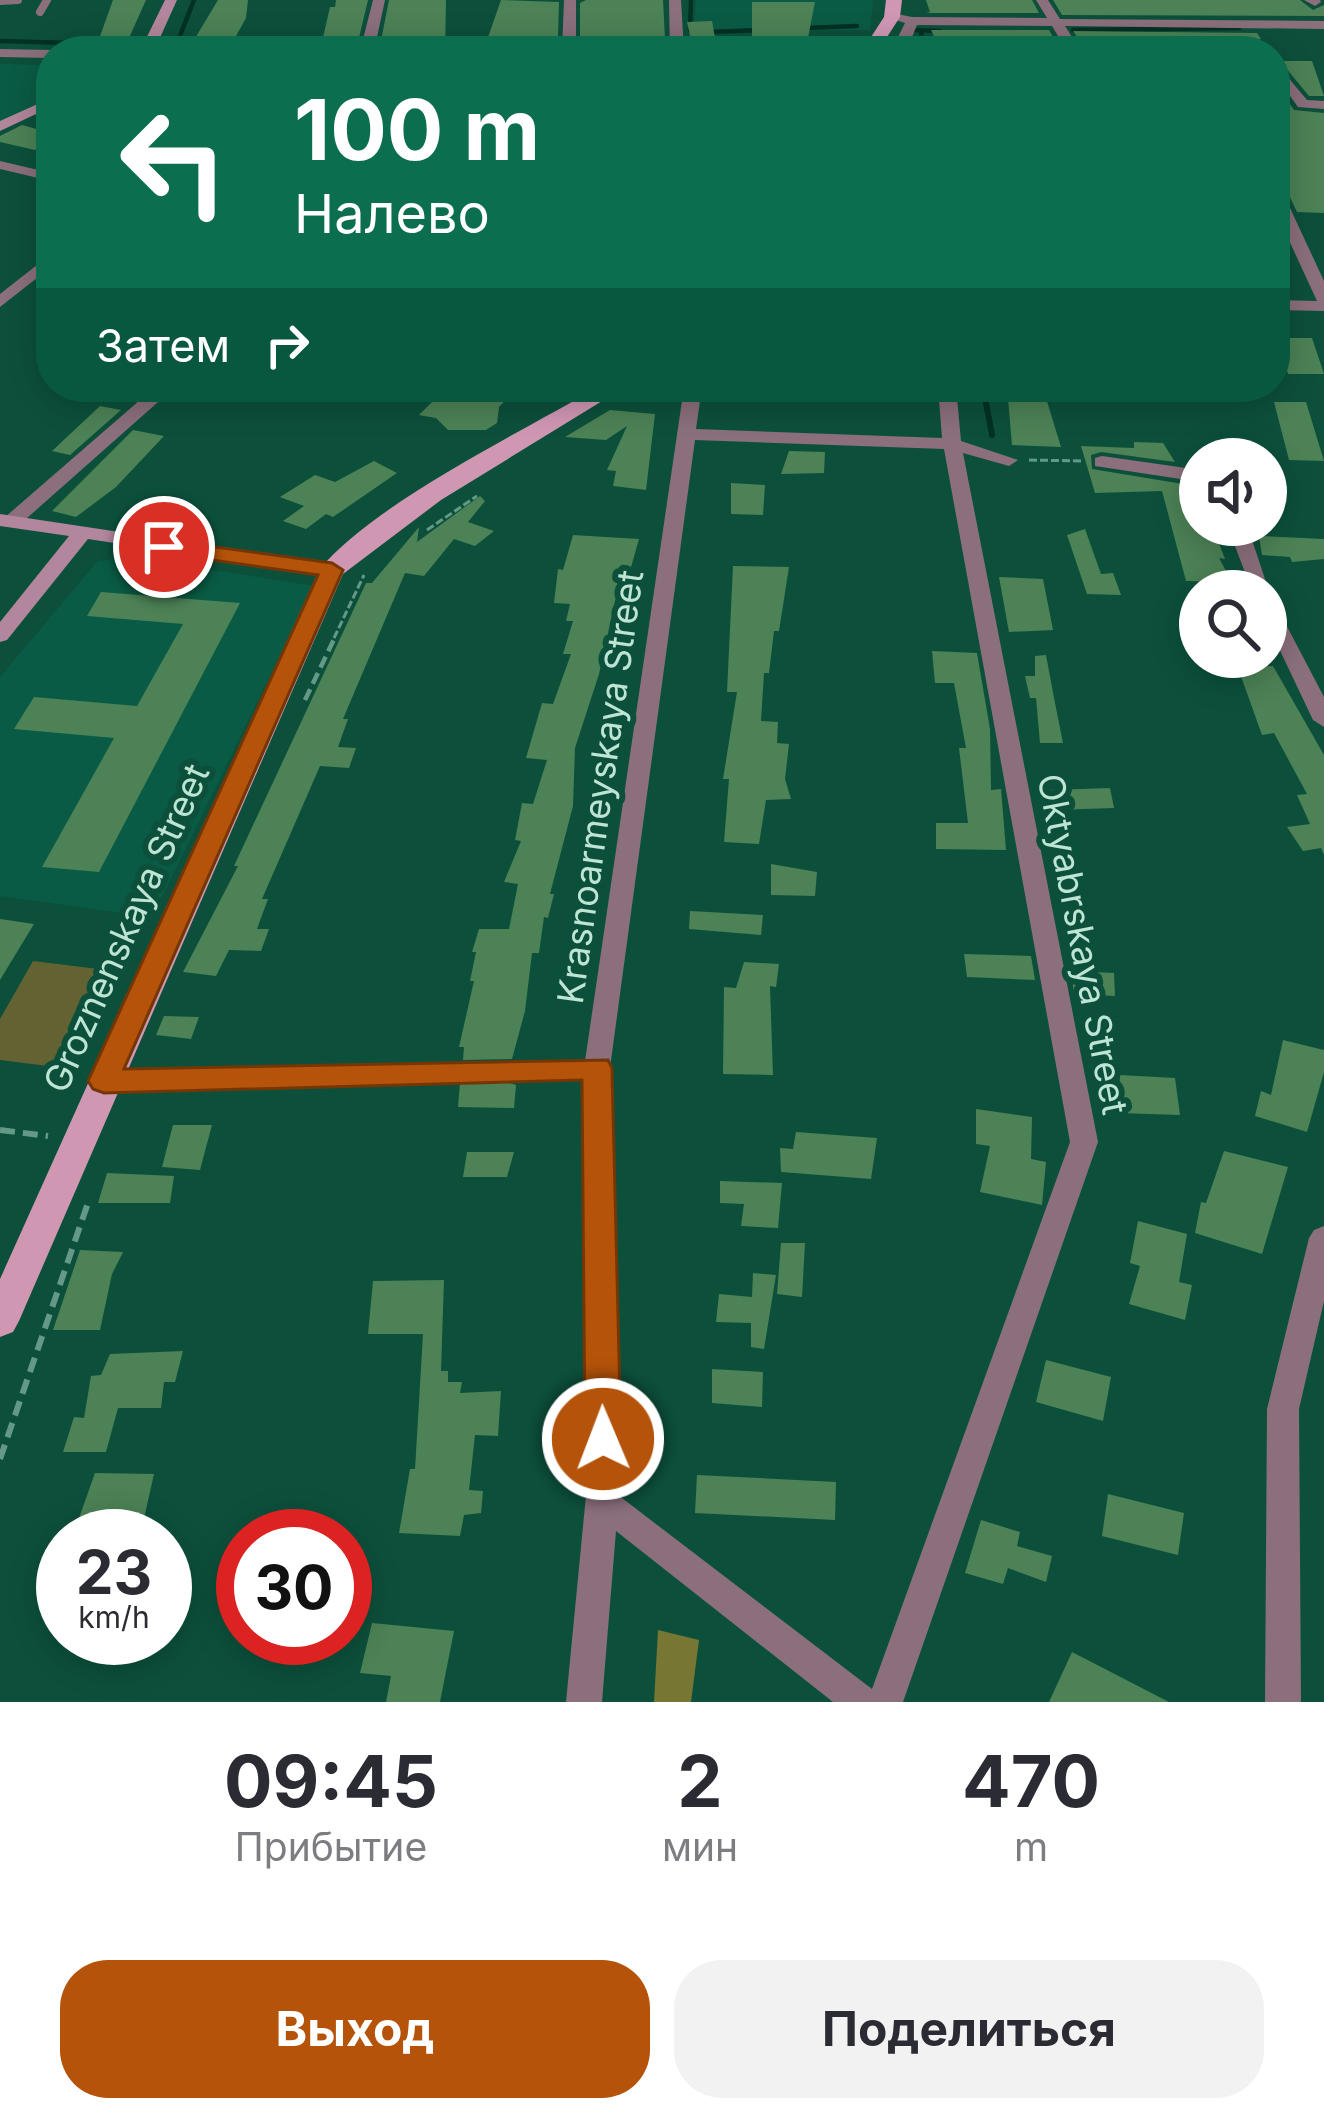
<!DOCTYPE html>
<html lang="ru">
<meta charset="utf-8">
<style>
:root{--surface:#fff;--page:#f2f2f3;--text:#2b2b33;--muted:#7c7c81;--accent:#b45309}
body{margin:0;font-family:Inter,sans-serif;background:var(--page);color:var(--text);height:100vh;display:flex;flex-direction:column;font-size:45px;white-space:nowrap}
*{box-sizing:border-box;margin:0}
p{font-size:39px;color:var(--muted)}
.icon{flex:none;width:66px;height:66px;fill:none;stroke:currentColor;stroke-width:2;stroke-linecap:round;stroke-linejoin:round}
.map{position:relative;height:1702px;overflow:hidden}
.side{display:flex;flex-direction:column;background:var(--surface);flex:1}
.side>*{flex:none}
.banner{position:absolute;left:36px;top:36px;width:1254px;height:366px;border-radius:48px;box-shadow:0 6px 30px #0003;background:#0b6e4f;color:#fff;overflow:hidden}
.controls{position:absolute;left:1179px;top:438px;display:grid;gap:24px}
.controls a{display:grid;place-items:center;width:108px;height:108px;border-radius:50%;background:var(--surface);box-shadow:0 6px 30px #0003;font-size:60px}
.speed{position:absolute;left:36px;top:1509px;display:flex;gap:24px;font-size:60px;font-weight:700;text-align:center}
.speed>*{display:grid;place-content:center;width:156px;height:156px;border-radius:50%;background:var(--surface);box-shadow:0 6px 30px #0003;line-height:1}
.speed small{font-size:30px;font-weight:400}
.speed .limit{border:18px solid #d22;background:#fff;color:#111}
.pin{position:absolute;display:grid;place-items:center;width:102px;height:102px;color:#fff;margin:-51px;border:6px solid #fff;border-radius:50%;box-shadow:0 3px 12px #0007}
.me{position:absolute;width:132px;margin:-66px;rotate:359deg;stroke-linejoin:round;filter:drop-shadow(0 0 9px #0008)}
.turn{display:flex;align-items:center;gap:42px;height:252px;padding:0 60px;font-size:54px}
.turn .icon{width:156px;height:156px;stroke-width:2.5}
.turn b{display:block;font-size:84px;line-height:102px}
.then{display:flex;align-items:center;height:114px;padding:0 60px;background:#0003;gap:24px;font-size:45px}
.eta{display:flex;justify-content:space-evenly;align-items:center;height:204px;text-align:center}
.eta b{font-size:72px;font-weight:700;line-height:84px}
.button{display:flex;gap:24px;margin-top:auto;padding:24px 60px}
.button a{flex:1;height:138px;border-radius:48px;background:var(--accent);color:#fff;font-size:48px;font-weight:700;line-height:138px;text-align:center}
.button a+a{background:var(--page);color:var(--text)}
.map>svg:first-child{display:block}
.built{fill:#0a5b45}
.green{fill:#636233}
.forest{fill:#777632}
.lines{fill:none;stroke-linecap:round;stroke-linejoin:round}
.stream-far1{stroke:#033124;stroke-width:4.5}
.stream{stroke:#033124;stroke-width:6}
.building{fill:#4c8255}
.path-far2{stroke:#649987;stroke-width:3;stroke-dasharray:8 3;stroke-linecap:butt}
.path-far1{stroke:#649987;stroke-width:4.5;stroke-dasharray:12 6;stroke-linecap:butt}
.path{stroke:#649987;stroke-width:6;stroke-dasharray:15 8;stroke-linecap:butt}
.lane-far1{stroke:#8b6f7c;stroke-width:8}
.lane{stroke:#8b6f7c;stroke-width:14}
.street{fill:#8b6f7c;fill-rule:evenodd}
.secondary{fill:#b2869c;fill-rule:evenodd}
.primary{fill:#d097b3;fill-rule:evenodd}
.route{fill:#b45309;stroke:#753606;stroke-width:3}
.labels{text-anchor:middle;stroke-width:12;stroke-linejoin:round;paint-order:stroke}
.street-label{font-size:36px;fill:#bee4d4;stroke:#0c503c}
</style>
<div class="map">
<svg width="1324" height="1702" viewBox="0 0 1324 1702">
<rect width="100%" height="100%" fill="#0c503c"/>
<!-- built -->
<path class="built" d="M696 0H873L870 30 694 31Z
M0 64 51 65V98L0 124Z
M124 556 314 586 152 917 0 896V677L97 562Z"/>
<!-- green -->
<path class="green" d="M33 961 123 972 72 1069 0 1060V1019Z"/>
<!-- forest -->
<path class="forest" d="M658 1630 699 1640 691 1702H654Z"/>
<g class="lines">
<!-- stream-far1 -->
<path class="stream-far1" d="M805 28 857 26
M690 30 691 0
M915 30 940 31
M1073 30 1239 28
M921 31 923 51
M709 32 760 30
M0 41 138 45
M164 46H176L194 0"/>
<!-- stream -->
<path class="stream" d="M983 387 992 435"/>
</g>
<!-- building -->
<path class="building" d="M113 0H146L129 38 99 39Z
M218 0H248L246 18 230 47 194 49 197 46 191 45Z
M336 0H368L357 46 330 47V42H322L330 7H335Z
M389 0H446L445 51H379Z
M501 0 559 2 558 38H545V47L485 46Z
M586 0H663L665 39 580 38V3Z
M926 0H1032L1039 13H926L930 12Z
M1053 0H1300L1313 10 1324 5V16L1062 15Z
M752 2H815L808 38 752 39Z
M712 21 717 49H693L687 22Z
M931 30H1049L1056 42H1026L1031 51 940 49Z
M1073 31 1257 33 1261 39 1080 41Z
M1280 61H1312L1324 96H1309Z
M1275 83 1294 110 1324 113V213L1297 212 1287 191 1275 184Z
M22 125 51 133V142L35 150 0 142V136Z
M1278 338H1312L1324 374H1288Z
M466 387H518L499 407 497 423 486 430H448L436 418 419 415 445 389 461 392Z
M1008 398H1046L1061 447 1012 445Z
M1274 402H1306L1324 461 1289 460Z
M100 406 121 410 70 455 52 451Z
M610 410 655 414 646 490 613 486 616 471 607 470 627 426 606 440 565 437Z
M133 430 164 436 116 487 76 517 52 511Z
M1134 442 1163 443 1175 462 1101 452 1091 455 1092 469 1189 485 1200 502V525H1212L1225 559 1219 558 1232 582 1186 581 1162 491 1095 493 1081 446 1134 448Z
M789 451 825 452 824 473 781 474Z
M374 461 397 473 333 517 326 514 306 529 283 521 304 506 280 497 315 475 335 482Z
M731 483 765 485 763 515 731 514Z
M480 496 485 501 468 522 494 531 475 546 454 539 424 576 405 573 343 719H348L338 747 356 748 349 768 320 766 262 899H268L257 929H269L261 951 229 950 216 976 183 972 238 866H234L366 583H372L419 527 417 542Z
M1085 529 1101 574 1113 573 1121 595 1087 594 1067 535Z
M573 535 639 539 624 592H617L599 674 575 748 573 806 550 894H554L548 918 544 917 539 953H532L525 1011 512 1059 463 1060 464 1047H459L474 981H470L476 952H472L479 929H509L518 884 504 882 521 841 515 840 522 803 533 804 547 760 526 758 542 703 553 704 571 654H563L573 621H566L570 604 554 603 558 569 563 570Z
M1259 536 1324 539V559L1292 562 1290 557 1262 555Z
M733 566 789 567 779 631H774L769 673H764L761 721 778 722 777 743 789 744 785 779 791 799 766 800 759 844 724 842 729 779H723L737 692H727Z
M999 577 1043 579 1053 630 1009 632Z
M101 592 240 603 99 872 42 867 114 738 14 729 34 697 137 706 183 624 87 616Z
M932 651 977 653 990 729 991 790 1001 789 1006 850 936 849V823H968L959 748H966L954 683H935Z
M1046 655 1054 698 1063 743H1040L1036 698H1030L1025 676H1035V656Z
M1273 666 1324 755V855L1321 848 1303 851 1287 827 1310 824 1297 795 1307 794 1274 733 1262 735 1238 668Z
M1110 788 1114 808 1054 810 1050 790Z
M771 864 817 872 815 896 771 895Z
M690 911 763 915 761 935 689 929Z
M0 919 34 924 0 980Z
M964 954 1031 956 1035 980 967 977Z
M744 962 779 964 776 987 770 986 773 1075 723 1074 724 987 736 988Z
M1071 971 1114 973 1115 996 1074 994Z
M164 1016 199 1017 191 1039 156 1035Z
M1283 1040 1324 1050V1072L1307 1132 1255 1116 1261 1091 1271 1095Z
M1120 1075 1175 1078 1180 1115 1118 1113Z
M506 1082 516 1085 514 1108 458 1107 460 1083Z
M976 1109 1032 1117 1031 1159 1046 1162 1042 1205 980 1192 990 1146 976 1144Z
M173 1125H212L200 1170 162 1167Z
M796 1132 877 1138 871 1179 781 1172 780 1148 793 1149Z
M1224 1151 1288 1167 1262 1254 1195 1233 1201 1202 1206 1203Z
M467 1152H514L507 1177H463Z
M107 1173 174 1176 170 1203H98Z
M720 1181 782 1183 778 1228 741 1226 744 1204 720 1203Z
M1138 1221 1187 1234 1179 1282 1192 1285 1185 1320 1129 1304 1140 1266 1130 1263Z
M781 1243H805L802 1297 777 1294Z
M80 1250 123 1252 112 1274 100 1330H53Z
M753 1273 776 1275 764 1349 751 1347V1323L716 1322 719 1294 752 1297Z
M444 1280 441 1371H448V1382H462L460 1393 501 1391 498 1436 475 1435 469 1490 483 1491 481 1513 464 1515 460 1536 399 1533 410 1469H415L423 1334H368L373 1281Z
M183 1351 175 1382H164L161 1408H118L106 1452H63L74 1417 84 1418 91 1376 101 1375 110 1354Z
M1046 1360 1111 1377 1103 1421 1036 1402Z
M712 1369 763 1372 762 1407 712 1403Z
M95 1473 154 1474 140 1536H105L109 1519 79 1518Z
M697 1475 836 1482 835 1520 695 1513Z
M1108 1494 1184 1513 1178 1555 1102 1536Z
M981 1520 1020 1532 1017 1546 1052 1556 1046 1582 1008 1568 1003 1584 965 1573Z
M372 1623 454 1631 440 1702H386L391 1676 360 1673Z
M1072 1652 1169 1702H1049Z"/>
<g class="lines">
<!-- path-far2 -->
<path class="path-far2" d="M1029 460 1084 461
M427 530 477 496
M334 638 364 575"/>
<!-- path-far1 -->
<path class="path-far1" d="M305 700 336 635"/>
<!-- path -->
<path class="path" d="M0 1130 48 1136
M0 1459 89 1200"/>
<!-- lane-far1 -->
<path class="lane-far1" d="M0 1 18 0
M40 12 47 0"/>
<!-- lane -->
<path class="lane" d="M109 1081 597 1068"/>
<!-- street -->
<path class="street" d="M373 0H385L374 51H360Z
M564 0H576V51H562Z
M669 0H681L684 51H670Z
M1036 0H1048L1060 19 1324 21V29L1065 26 1081 51H1067L1052 26 917 25 912 37 915 51H901L898 37 905 23 886 17 892 13 912 17 1047 18Z
M1304 0H1320L1321 2 1315 6Z
M0 49 51 50 55 51H51V58L0 57Z
M1275 62 1307 100 1324 101V109L1298 107 1275 75Z
M0 161 51 173V181L0 169Z
M1275 188 1283 193 1324 281V311L1275 310V300L1317 301 1275 210Z
M51 254V267L0 307V294Z
M155 387H175L18 526H4V518Z
M684 387H702L696 429 942 438 938 387H956L961 441 1018 460 1009 466 963 453 1098 1142 903 1702H833L616 1531 602 1702H566L587 1485 584 1068ZM695 440 944 449 1070 1142 872 1689 618 1495 610 1068Z
M1102 456 1200 470V482L1095 466V458Z
M1227 525H1247L1270 594 1324 697V727L1313 720 1266 621V591H1252Z
M1324 1226V1301L1299 1409 1301 1702H1265L1267 1409 1309 1238 1314 1230Z"/>
<!-- secondary -->
<path class="secondary" d="M165 0H177L154 51H140Z
M51 98V107L0 131V121Z
M0 514 332 564 342 570 332 576 88 539 7 640 0 642V622L69 536 0 526Z"/>
<!-- primary -->
<path class="primary" d="M886 0H902L900 17 878 51H862L884 17Z
M598 387H625L441 500 343 574 19 1321 13 1332 0 1337V1279L319 570C374 503 520 433 598 387Z"/>
</g>
<!-- route -->
<path class="route" d="M164 540 332 563 343 570 124 1069 608 1060 612 1068 621 1439 616 1450 603 1455 590 1450 585 1439 582 1080 104 1093 93 1089 88 1081 318 575 156 552V542Z"/>
<g class="labels">
<!-- street labels -->
<g class="street-label">
<text transform="translate(600 787) rotate(-82)" y="13">Krasnoarmeyskaya Street</text>
<text transform="translate(126 928) rotate(-66)" y="13">Groznenskaya Street</text>
<text transform="translate(1083 944) rotate(79)" y="13">Oktyabrskaya Street</text>
</g>
</g>
</svg>
<div class="controls">
<a><svg class="icon" aria-label="sound" viewBox="0 0 24 24"><path d="M4 9h4l5-4v14l-5-4H4zM17 9q2 3 0 6"/></svg></a>
<a><svg class="icon" aria-label="search" viewBox="0 0 24 24"><circle cx="10" cy="10" r="6"/><path d="M15 15l6 6"/></svg></a>
</div>
<div class="speed"><div>23<small>km/h</small></div><div class="limit">30</div></div>
<div class="pin" style="left:164px;top:547px;background:#d93025"><svg class="icon" aria-label="arrive" viewBox="0 0 24 24"><path d="M6 21V4h12l-3 4 3 4H6"/></svg></div>
<svg class="me" style="left:603px;top:1439px" viewBox="-20 -20 40 40"><circle r="17" fill="#b45309" stroke="#fff" stroke-width="3"/><path d="M0-11L8 9 0 5-8 9z" fill="#fff"/></svg>
<div class="banner">
<div class="turn"><svg class="icon" aria-label="left" viewBox="0 0 24 24"><path d="M17 20v-9H6M10 6l-5 5 5 5"/></svg><div><b>100 m</b>Налево</div></div>
<div class="then">Затем<svg class="icon" aria-label="right" viewBox="0 0 24 24"><path d="M7 20v-9h11M14 6l5 5-5 5"/></svg></div>
</div>
</div>
<section class="side">
<div class="eta">
<div><b>09:45</b><p>Прибытие</p></div>
<div><b>2</b><p>мин</p></div>
<div><b>470</b><p>m</p></div>
</div>
<div class="button"><a>Выход</a><a>Поделиться</a></div>
</section>
